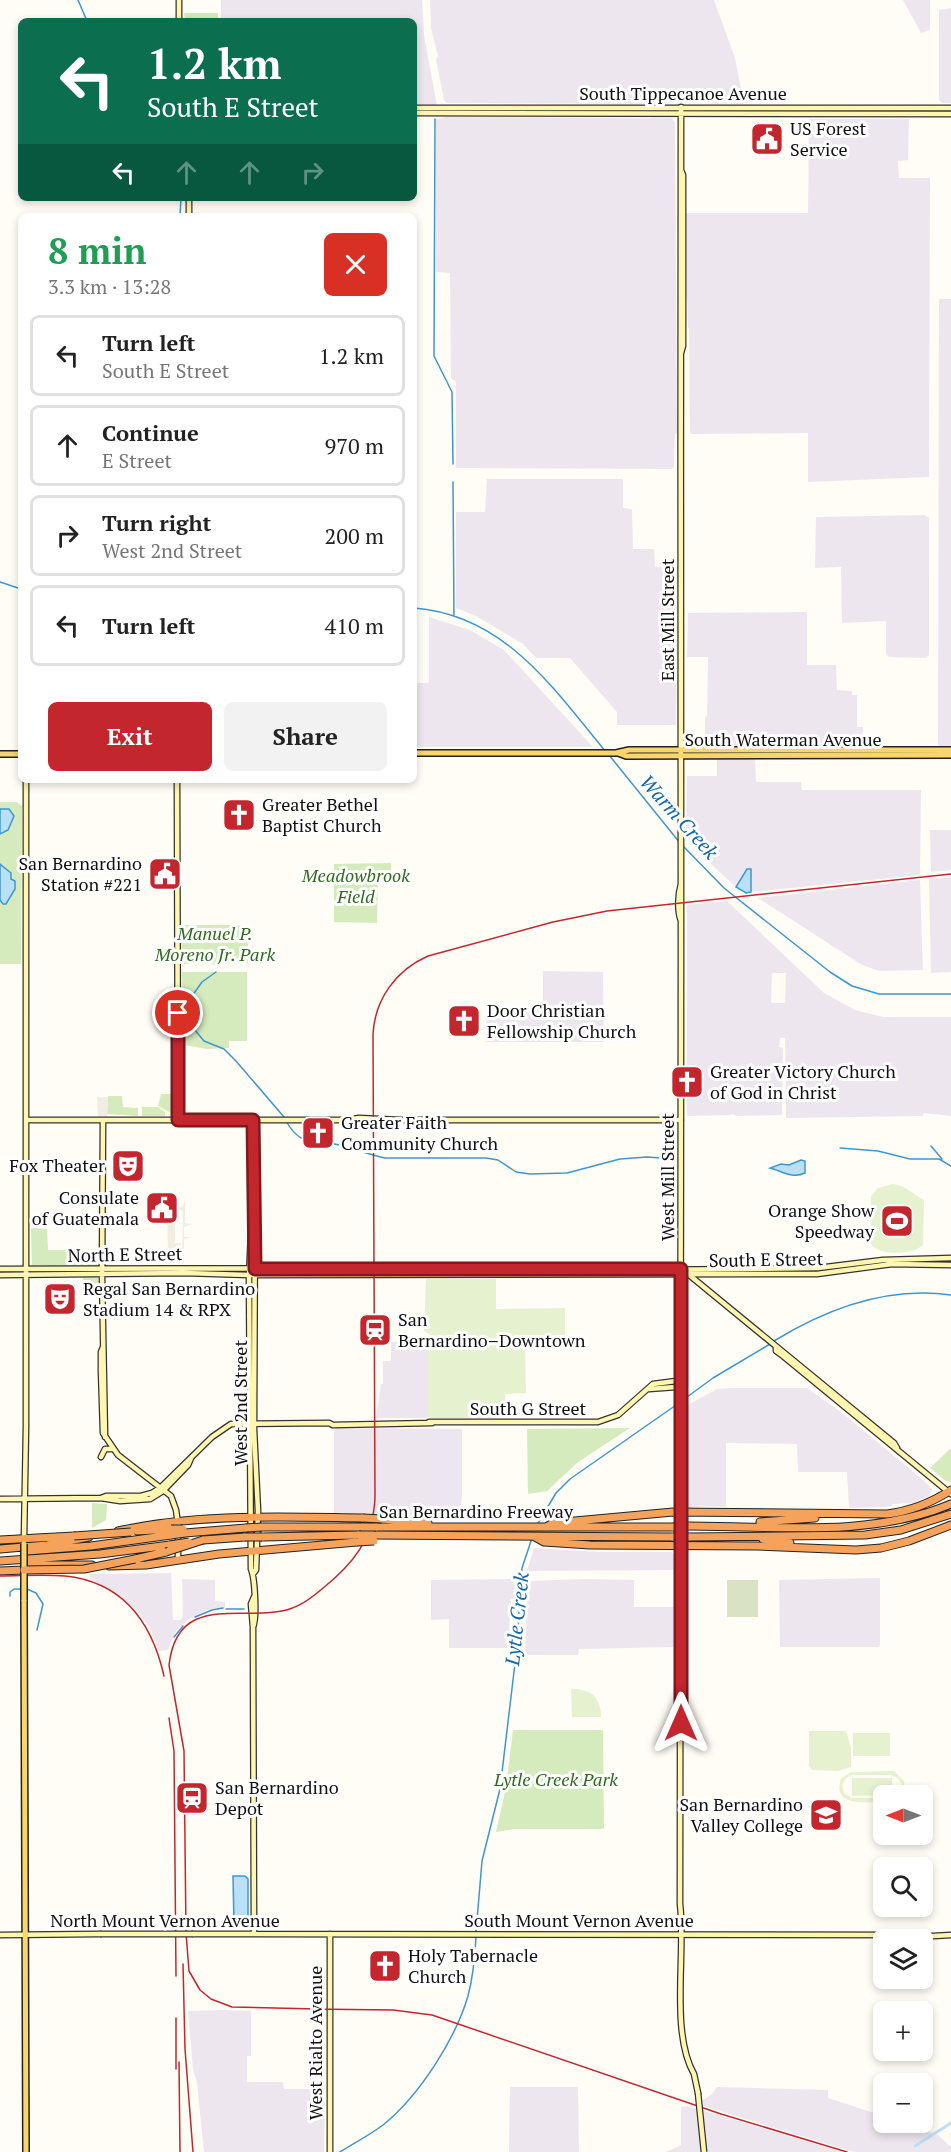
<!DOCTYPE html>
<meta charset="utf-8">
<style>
:root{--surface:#fff;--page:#f2f2f2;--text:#222;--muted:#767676;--line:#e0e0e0;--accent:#c4262e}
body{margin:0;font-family:"PT Serif",serif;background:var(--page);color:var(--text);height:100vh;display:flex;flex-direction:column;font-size:22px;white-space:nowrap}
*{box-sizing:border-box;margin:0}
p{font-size:20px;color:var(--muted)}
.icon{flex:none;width:33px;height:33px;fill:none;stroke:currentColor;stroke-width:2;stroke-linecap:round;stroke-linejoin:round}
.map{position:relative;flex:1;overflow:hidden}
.panel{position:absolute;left:18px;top:213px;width:399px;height:570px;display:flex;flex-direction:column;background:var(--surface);border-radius:9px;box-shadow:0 3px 9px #0003}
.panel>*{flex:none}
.guide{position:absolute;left:18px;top:18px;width:399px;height:183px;border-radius:9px;box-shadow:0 3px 9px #0003;background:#0b6e4f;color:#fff;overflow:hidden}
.needle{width:39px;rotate:270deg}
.fabs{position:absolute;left:873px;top:1785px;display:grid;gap:12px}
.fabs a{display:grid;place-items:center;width:60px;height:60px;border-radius:9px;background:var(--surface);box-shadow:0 3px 9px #0003;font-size:30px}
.pin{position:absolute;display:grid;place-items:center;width:51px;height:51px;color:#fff;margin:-26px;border:3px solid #fff;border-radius:50%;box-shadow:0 2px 6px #0007}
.me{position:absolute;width:66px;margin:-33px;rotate:0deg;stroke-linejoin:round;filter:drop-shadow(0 0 4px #0008)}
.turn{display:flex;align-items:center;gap:21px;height:126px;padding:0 30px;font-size:27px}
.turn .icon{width:78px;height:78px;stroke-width:2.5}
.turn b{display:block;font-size:42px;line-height:51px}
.lanes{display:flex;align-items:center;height:57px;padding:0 30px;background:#0003;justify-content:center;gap:30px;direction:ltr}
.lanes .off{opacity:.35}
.round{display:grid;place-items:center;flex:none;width:63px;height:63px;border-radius:9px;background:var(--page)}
.headline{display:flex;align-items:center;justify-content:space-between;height:102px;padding:0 30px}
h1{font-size:36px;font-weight:700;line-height:45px;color:#1e9e55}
.button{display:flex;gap:12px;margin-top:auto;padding:12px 30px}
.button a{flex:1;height:69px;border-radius:9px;background:var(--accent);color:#fff;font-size:24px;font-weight:700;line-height:69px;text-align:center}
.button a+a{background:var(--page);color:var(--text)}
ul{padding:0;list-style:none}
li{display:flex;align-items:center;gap:18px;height:81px;margin:0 12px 9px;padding:0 18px;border:3px solid var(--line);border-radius:9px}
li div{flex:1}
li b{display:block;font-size:22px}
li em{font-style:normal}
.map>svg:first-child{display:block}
.industrial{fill:#eee6ef;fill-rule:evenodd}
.green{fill:#d5ebbd}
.cemetery{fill:#d9e3c4}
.pitch{fill:#e6f2cf}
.plaza{fill:#f1ede2;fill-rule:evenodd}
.water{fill:#b9e0f7;stroke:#3f96cf;stroke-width:1.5}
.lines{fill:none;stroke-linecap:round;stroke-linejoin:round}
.stream{stroke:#3f96cf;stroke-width:1.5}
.canal{stroke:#b9e0f7;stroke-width:3}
.secondary-casing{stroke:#333;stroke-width:7}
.primary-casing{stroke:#222;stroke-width:8}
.motorway-casing{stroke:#222;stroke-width:9}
.secondary{stroke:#fff6b0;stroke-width:4.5}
.primary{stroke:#f9d66b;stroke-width:5}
.motorway{stroke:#f5a25d;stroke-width:7}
.rail{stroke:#c4262e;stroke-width:1.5}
.secondary-bridge-casing{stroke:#333;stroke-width:7;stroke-linecap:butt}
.primary-bridge-casing{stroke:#222;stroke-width:8;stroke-linecap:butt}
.motorway-bridge-casing{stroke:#222;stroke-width:9;stroke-linecap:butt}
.secondary-bridge{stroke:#fff6b0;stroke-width:4.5}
.primary-bridge{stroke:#f9d66b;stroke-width:5}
.motorway-bridge{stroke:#f5a25d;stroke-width:7}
.route-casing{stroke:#7f191e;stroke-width:15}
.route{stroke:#c4262e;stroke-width:10}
.labels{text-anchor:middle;stroke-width:6;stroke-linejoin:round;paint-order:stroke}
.street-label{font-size:18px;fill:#111;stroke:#fff}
.poi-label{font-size:18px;fill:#111;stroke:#fff;text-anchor:start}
.park-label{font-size:18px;font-style:italic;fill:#2f6b1f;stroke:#fff}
.water-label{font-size:20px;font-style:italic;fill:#1768a6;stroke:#fff}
</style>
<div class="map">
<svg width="951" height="2152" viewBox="0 0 951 2152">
<rect width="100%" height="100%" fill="#fffdf5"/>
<!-- industrial -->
<path class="industrial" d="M221 0H422L424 35 437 106H414V21H221Z
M430 0H714L735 58 744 104 692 103 687 99 669 101 665 104 447 103 444 100 436 59 438 56 431 28Z
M903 0H930V30L921 33Z
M951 8V103H942L939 100V10Z
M446 117 671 118 675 122 677 433 675 434 674 467 671 469 456 468V382L451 378 450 273 436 272V119Z
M809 119H909L908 160 898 161 899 178H930L929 477 808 482V433L691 434 690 432 689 328H688L687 297H685V213H808Z
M939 299H951V747H941L938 745Z
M487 479H623V508L632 509 633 549H654L655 567H678L676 725H617V712L570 658H536L523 644 476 616 456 608V512H485Z
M924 515 929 518V655L926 658 889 657 886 654V621L842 623 841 567 815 568 816 517Z
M807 612V665H836L837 690 852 691V695H857V727H863V747L705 746V717L707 716 708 657H687L688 613Z
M429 617 470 630 504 650 593 747H414V683H429Z
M717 759H755L756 782H801L802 790H921L920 875 751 892V869H747L736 887 697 851 686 836 687 776H717Z
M930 830H951V870L931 872Z
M951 877V972L931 973 929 879Z
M920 880 923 970 879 971 862 965 758 898Z
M727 901 824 993 855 1010 883 1017H951V1116L924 1113 922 1116 786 1118 785 1038H780L779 1047 783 1048 782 1115 737 1116 732 1114 731 1115 687 1116V905ZM772 973H786L785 1003H771Z
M543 971 603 972 604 1042H486V1007H543Z
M391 1342H428V1418H376L381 1384H383V1361H391Z
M731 1388H807L841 1412 922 1479 932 1489 929 1496 913 1503 892 1504V1506L885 1507 849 1508 847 1472H798L797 1444 726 1443V1507L701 1506 689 1508 686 1506V1406L717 1389Z
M336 1428 462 1429V1497L459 1517 334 1514V1430Z
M534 1548 600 1552H672L676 1558V1570L527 1571Z
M171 1573 173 1620H180L183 1617 182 1579 215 1580V1601L225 1602V1608L207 1610 189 1619 175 1632 168 1650 159 1651 150 1628 140 1614 121 1596 90 1579V1574Z
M880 1578V1645L879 1647H780L779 1580Z
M516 1579 513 1599H511L508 1648H449V1619L431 1620V1580Z
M584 1579 634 1580V1607H676V1647L579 1649 578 1655H525L528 1581Z
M225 2010 251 2011V2056H247V2082H283L284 2089H325L324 2152H204L197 2082 193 2070 188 2011Z
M510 2087H578L579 2152H509Z
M717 2087 828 2090V2098L883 2116 884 2122 902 2123 938 2135 951 2147V2152H854L703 2106 702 2101 712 2094Z
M688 2106 842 2152H666L681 2145V2107Z"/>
<!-- green -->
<path class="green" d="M184 13H218V21H185Z
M0 802H17L22 806 21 964H0Z
M391 863V878L378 879 377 923 334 922V864Z
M182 925H247L249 963 184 964 181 962Z
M182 972H247V1041H229V1048L207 1049 184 1045 182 1039Z
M161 1094H173V1114L158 1106Z
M108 1096H122L123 1107 138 1108V1116L107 1114Z
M142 1107H158L165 1112V1116H142Z
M33 1228 47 1229 48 1250H84L85 1259 97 1260V1266L32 1267 31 1229Z
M83 1277H96L98 1278V1292H83Z
M630 1428 578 1462 547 1491 528 1494 527 1429Z
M951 1448V1482L946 1481 930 1468Z
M92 1503 107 1504 106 1520 92 1528Z
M513 1730H601L603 1731 604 1828 602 1829H514L496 1832 506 1788Z"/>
<!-- cemetery -->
<path class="cemetery" d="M727 1580H758V1617H727Z"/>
<!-- pitch -->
<path class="pitch" d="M893 1184C907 1186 912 1194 924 1200L923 1245C913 1255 878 1256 871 1244V1196L878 1188Z
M426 1279H496V1309L565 1308V1346H525L526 1393 505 1394V1416L496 1414 494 1418H435L428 1417V1342L434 1341 432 1336 424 1331Z
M571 1689C591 1689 601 1697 601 1717H572Z
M809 1731H846L851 1747V1767L838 1771 812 1770 809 1766Z
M853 1733H890V1756H853Z
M894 1771 904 1781 905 1789 902 1795H897C905 1787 901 1777 890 1775H852L846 1778 842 1785 844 1793 852 1798H883V1802C867 1802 831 1807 841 1779L851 1772Z
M852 1778H892V1795L852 1796Z"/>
<!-- plaza -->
<path class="plaza" d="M97 1097H108L107 1117H98Z
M167 1199 171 1200 174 1206 180 1207 183 1206 185 1200V1223L192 1224 184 1227V1237H192L184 1239V1261L182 1258 168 1256ZM179 1210H182L183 1219 182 1255 176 1254V1252H181V1243H175V1219H179Z"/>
<!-- water -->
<path class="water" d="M0 809H9L14 816 8 830 0 834Z
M0 864 11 873V879L15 881V889L6 904H3L0 900Z
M747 869H751V892L746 893 736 887Z
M801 1160 805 1161V1173C792 1179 782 1171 770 1168L781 1164 789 1165Z
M233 1876H245L248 1879V1925H234Z"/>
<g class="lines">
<!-- stream -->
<path class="stream" d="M78 0 87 21
M435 119 434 356 452 392 453 464
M180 216 181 198
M453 482 454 616
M0 582 21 589
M414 608C505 615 553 688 606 752
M609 755 680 843
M683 846 724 888 830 972 852 986 879 994H951
M216 972 202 982 192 996 190 1011 194 1029 204 1041 224 1049 236 1061 284 1117
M286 1121C303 1151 319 1138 344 1146 358 1150 370 1155 385 1158H486L498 1160 516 1172 530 1174 567 1173 620 1159 647 1157 676 1159
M931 1146 942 1159
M840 1148 878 1151 910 1159H939L951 1166
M774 1341C826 1309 888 1286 951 1295
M683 1400 713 1378 770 1344
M537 1525 556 1493 570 1479 679 1403
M27 1589 36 1593 43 1604 37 1630
M10 1596V1592L14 1589H22
M226 1609H244
M195 1617 212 1610 223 1608
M174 1637 183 1626
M476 1932 482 1861 500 1789 516 1655 522 1568 532 1538
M340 2152C354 2143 370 2135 383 2125 419 2096 455 2040 468 1996 473 1977 475 1957 476 1937"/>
<!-- canal -->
<path class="canal" d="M915 2146 951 2123"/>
<!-- secondary casing -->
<g class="secondary-casing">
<path id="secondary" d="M179 21V0
M681 107C679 389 683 673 681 954L680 1904C686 1953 670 2032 694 2074
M414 108H951
M414 113 951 114
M681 170 683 175V346L681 353
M189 216V198
M177 780 178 1120
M681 884C678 894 677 911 681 921
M26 1120H347L359 1118 400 1120H681
M103 1120 102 1276 105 1437
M253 1120V1187L249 1277 251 1569C255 1578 257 1618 253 1627L254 1933
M357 1120C365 1124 382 1124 390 1120
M252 1196 255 1201 254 1429 258 1511 256 1570 253 1574
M0 1269 376 1268 651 1270 818 1268 883 1260 951 1258
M688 1274 894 1443 897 1448
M0 1275 184 1273 249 1275 817 1274 892 1264 951 1265
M103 1347 101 1352V1371L103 1433 118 1455 171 1496 176 1510 178 1524
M776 1347V1351L783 1356 951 1494
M649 1389 676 1387 681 1384
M429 1422H598L618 1415 653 1384 676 1381 681 1384
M101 1457 105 1449H112
M101 1498 120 1501 150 1499 163 1491 188 1465 191 1458
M0 1499 101 1498 106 1496H141L152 1493 160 1488 212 1437 231 1424 329 1423 333 1425 432 1423
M178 1532V1560
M24 1539 26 1427V780
M253 1627 251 1604 254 1597
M193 1934 913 1935 916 1937 951 1935
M330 1934V2152
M0 1935 100 1934
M694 2074 698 2093"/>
</g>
<!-- primary casing -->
<g class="primary-casing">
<path id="primary" d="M414 753H616L629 750H951
M618 753 626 756 951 755
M0 754H21
M24 1600 26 2152"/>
</g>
<!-- motorway casing -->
<g class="motorway-casing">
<path id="motorway" d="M382 1519 428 1523
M760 1522 815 1518
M688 1526C774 1526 871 1538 951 1504
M262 1527H363
M376 1527H673
M546 1527 553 1523 673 1512 887 1514C911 1511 931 1503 951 1490
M118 1531C198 1513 282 1517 363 1518
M137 1531 171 1529
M185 1533 246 1528
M372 1535 673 1537
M262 1537 359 1535
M535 1537 544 1542 590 1545 757 1546 856 1550 881 1548 909 1541 951 1525
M689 1537 865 1535 901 1530 951 1514
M763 1539 790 1543
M0 1540 74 1536
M203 1540 245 1537
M0 1549 47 1545 89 1537
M27 1551 91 1546 171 1535
M135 1559 166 1552
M22 1560 35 1565H92
M0 1561 100 1554 170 1545
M109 1566 146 1565 219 1554 357 1542
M0 1571 24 1570"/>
</g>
<!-- secondary -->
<use href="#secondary" class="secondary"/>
<!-- primary -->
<use href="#primary" class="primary"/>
<!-- motorway -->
<use href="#motorway" class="motorway"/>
<!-- rail -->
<path class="rail" d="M0 1576C21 1576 43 1574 65 1576 123 1582 152 1623 164 1676
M169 1718 174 1751 176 1976
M183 1964 185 2049 193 2152
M309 2009 393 2010 432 2015 721 2114 847 2152
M317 2009 232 2007 211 1999 200 1990 189 1971 186 1933 184 1751 169 1665C177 1594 238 1620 282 1611 298 1608 310 1599 322 1589 353 1564 373 1540 375 1498L373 1034C375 999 396 970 428 956L553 922 607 911 951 874
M179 2062 180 2152
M176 2069V2018"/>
<!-- secondary-bridge casing -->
<g class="secondary-bridge-casing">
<path id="secondary-bridge" d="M100 1934H193
M698 2093 704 2152"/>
</g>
<!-- primary-bridge casing -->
<g class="primary-bridge-casing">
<path id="primary-bridge" d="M24 1544V1600"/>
</g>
<!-- motorway-bridge casing -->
<g class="motorway-bridge-casing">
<path id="motorway-bridge" d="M363 1518 382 1519
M363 1527H376
M673 1527 688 1526
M246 1528 262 1527
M171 1529H183
M171 1535 185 1533
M359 1535H372
M74 1536 131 1532
M245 1537H262
M673 1537H689
M357 1542 374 1541
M170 1545 189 1542
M166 1552 203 1540
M24 1570 84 1569 135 1559"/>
</g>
<!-- secondary-bridge -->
<use href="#secondary-bridge" class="secondary-bridge"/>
<!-- primary-bridge -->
<use href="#primary-bridge" class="primary-bridge"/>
<!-- motorway-bridge -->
<use href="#motorway-bridge" class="motorway-bridge"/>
</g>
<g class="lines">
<!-- route casing -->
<g class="route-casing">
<path id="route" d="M178 1013V1120H253L255 1269H681V1723"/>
</g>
<!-- route -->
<use href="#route" class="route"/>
</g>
<!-- icons -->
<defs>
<g id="civic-square" transform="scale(1.725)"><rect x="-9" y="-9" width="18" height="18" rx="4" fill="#c4262e" stroke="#fff"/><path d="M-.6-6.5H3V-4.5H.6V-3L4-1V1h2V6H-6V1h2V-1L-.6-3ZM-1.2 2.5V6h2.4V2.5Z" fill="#fff"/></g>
<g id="church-square" transform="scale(1.725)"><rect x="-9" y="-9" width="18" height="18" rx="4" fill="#c4262e" stroke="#fff"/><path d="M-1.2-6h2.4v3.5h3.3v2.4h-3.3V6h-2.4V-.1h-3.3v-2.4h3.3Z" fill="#fff"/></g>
<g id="theatre-square" transform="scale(1.725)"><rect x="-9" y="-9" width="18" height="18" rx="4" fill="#c4262e" stroke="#fff"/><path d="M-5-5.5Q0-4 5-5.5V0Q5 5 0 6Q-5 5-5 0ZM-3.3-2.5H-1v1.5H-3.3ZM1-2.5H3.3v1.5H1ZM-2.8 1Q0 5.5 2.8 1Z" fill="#fff"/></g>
<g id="stadium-square" transform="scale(1.725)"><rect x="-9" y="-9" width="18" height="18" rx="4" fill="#c4262e" stroke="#fff"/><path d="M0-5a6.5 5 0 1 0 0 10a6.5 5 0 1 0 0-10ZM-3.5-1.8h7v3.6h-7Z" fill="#fff"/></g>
<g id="station-square" transform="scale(1.725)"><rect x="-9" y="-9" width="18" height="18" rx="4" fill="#c4262e" stroke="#fff"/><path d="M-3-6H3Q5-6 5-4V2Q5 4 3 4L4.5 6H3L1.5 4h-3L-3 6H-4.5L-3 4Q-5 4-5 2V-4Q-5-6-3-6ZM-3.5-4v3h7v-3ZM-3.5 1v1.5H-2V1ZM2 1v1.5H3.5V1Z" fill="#fff"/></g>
<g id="university-square" transform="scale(1.725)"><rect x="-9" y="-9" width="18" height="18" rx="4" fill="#c4262e" stroke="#fff"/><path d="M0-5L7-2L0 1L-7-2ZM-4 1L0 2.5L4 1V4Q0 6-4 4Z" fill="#fff"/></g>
</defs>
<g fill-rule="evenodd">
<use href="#civic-square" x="767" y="139"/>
<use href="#church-square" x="239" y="815"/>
<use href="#civic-square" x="165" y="874"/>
<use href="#church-square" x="464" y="1021"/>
<use href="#church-square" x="687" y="1082"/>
<use href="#church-square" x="318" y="1133"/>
<use href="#theatre-square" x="128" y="1166"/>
<use href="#civic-square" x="162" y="1208"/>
<use href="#stadium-square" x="897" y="1221"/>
<use href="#theatre-square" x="60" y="1299"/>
<use href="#station-square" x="375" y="1330"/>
<use href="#station-square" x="192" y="1798"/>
<use href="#university-square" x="826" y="1815"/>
<use href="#church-square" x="385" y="1966"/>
</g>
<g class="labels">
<!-- street labels -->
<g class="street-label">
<text x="683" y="100">South Tippecanoe Avenue</text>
<text transform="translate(668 620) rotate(-90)" y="6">East Mill Street</text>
<text x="783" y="746">South Waterman Avenue</text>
<text transform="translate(668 1177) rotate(-90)" y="6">West Mill Street</text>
<text transform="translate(125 1255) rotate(-1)" y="6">North E Street</text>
<text transform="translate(766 1260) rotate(-1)" y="6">South E Street</text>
<text transform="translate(241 1403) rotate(-90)" y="6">West 2nd Street</text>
<text x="528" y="1415">South G Street</text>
<text x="476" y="1518">San Bernardino Freeway</text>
<text x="165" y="1927">North Mount Vernon Avenue</text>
<text x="579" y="1927">South Mount Vernon Avenue</text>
<text transform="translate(316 2043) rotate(-90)" y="6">West Rialto Avenue</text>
</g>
<!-- poi labels -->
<g class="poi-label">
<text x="790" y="135">US Forest<tspan x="790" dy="21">Service</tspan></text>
<text x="262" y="811">Greater Bethel<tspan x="262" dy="21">Baptist Church</tspan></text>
<text x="142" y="870" text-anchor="end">San Bernardino<tspan x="142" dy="21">Station #221</tspan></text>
<text x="487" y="1017">Door Christian<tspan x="487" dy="21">Fellowship Church</tspan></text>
<text x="710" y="1078">Greater Victory Church<tspan x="710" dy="21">of God in Christ</tspan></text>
<text x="341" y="1129">Greater Faith<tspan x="341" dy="21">Community Church</tspan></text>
<text x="105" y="1172" text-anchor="end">Fox Theater</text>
<text x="139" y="1204" text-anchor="end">Consulate<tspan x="139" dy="21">of Guatemala</tspan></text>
<text x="874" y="1217" text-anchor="end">Orange Show<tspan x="874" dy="21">Speedway</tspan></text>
<text x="83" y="1295">Regal San Bernardino<tspan x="83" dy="21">Stadium 14 &amp; RPX</tspan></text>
<text x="398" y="1326">San<tspan x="398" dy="21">Bernardino–Downtown</tspan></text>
<text x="215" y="1794">San Bernardino<tspan x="215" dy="21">Depot</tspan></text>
<text x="803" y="1811" text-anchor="end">San Bernardino<tspan x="803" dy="21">Valley College</tspan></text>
<text x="408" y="1962">Holy Tabernacle<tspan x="408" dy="21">Church</tspan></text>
</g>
<!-- park labels -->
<g class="park-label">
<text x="356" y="882">Meadowbrook<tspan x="356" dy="21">Field</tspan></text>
<text x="215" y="940">Manuel P.<tspan x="215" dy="21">Moreno Jr. Park</tspan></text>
<text x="556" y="1786">Lytle Creek Park</text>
</g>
<!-- water labels -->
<g class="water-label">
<text transform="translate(679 817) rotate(48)" y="7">Warm Creek</text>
<text transform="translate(517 1619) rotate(-84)" y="7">Lytle Creek</text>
</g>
</g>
</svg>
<div class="fabs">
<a><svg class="needle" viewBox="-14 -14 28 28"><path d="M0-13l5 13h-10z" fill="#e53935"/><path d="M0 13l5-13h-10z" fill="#767676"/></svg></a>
<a><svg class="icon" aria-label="search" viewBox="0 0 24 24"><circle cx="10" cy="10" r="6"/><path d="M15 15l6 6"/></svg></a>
<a><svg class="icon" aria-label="layers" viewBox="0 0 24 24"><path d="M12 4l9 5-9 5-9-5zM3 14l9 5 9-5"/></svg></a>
<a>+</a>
<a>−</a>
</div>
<div class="pin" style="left:178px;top:1013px;background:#d93025"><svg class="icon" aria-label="arrive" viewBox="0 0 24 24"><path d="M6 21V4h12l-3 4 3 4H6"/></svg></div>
<svg class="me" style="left:681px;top:1723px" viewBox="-20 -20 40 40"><path d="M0-17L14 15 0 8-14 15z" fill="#c4262e" stroke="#fff" stroke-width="4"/></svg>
<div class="guide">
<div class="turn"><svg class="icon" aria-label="left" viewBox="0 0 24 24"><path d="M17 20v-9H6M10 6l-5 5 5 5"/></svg><div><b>1.2 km</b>South E Street</div></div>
<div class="lanes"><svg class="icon" aria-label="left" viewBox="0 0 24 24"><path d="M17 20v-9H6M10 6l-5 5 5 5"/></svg><svg class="icon off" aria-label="ahead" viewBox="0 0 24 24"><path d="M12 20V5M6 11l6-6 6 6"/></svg><svg class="icon off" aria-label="ahead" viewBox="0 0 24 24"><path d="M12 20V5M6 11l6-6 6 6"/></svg><svg class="icon off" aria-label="right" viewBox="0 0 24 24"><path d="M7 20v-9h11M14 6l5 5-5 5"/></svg></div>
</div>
<section class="panel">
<div class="headline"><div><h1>8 min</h1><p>3.3 km · 13:28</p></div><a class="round" style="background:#d93025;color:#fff"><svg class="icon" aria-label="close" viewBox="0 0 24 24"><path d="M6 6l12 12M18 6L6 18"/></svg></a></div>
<ul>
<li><svg class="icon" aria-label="left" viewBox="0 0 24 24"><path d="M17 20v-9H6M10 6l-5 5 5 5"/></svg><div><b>Turn left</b><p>South E Street</p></div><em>1.2 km</em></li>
<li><svg class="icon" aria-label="ahead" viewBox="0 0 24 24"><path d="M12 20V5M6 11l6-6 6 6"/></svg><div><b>Continue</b><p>E Street</p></div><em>970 m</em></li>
<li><svg class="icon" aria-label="right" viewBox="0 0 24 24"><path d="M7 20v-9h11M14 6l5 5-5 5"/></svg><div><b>Turn right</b><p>West 2nd Street</p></div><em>200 m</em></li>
<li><svg class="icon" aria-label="left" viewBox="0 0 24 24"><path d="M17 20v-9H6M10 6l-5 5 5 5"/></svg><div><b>Turn left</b></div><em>410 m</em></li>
</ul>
<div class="button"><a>Exit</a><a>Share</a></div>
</section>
</div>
